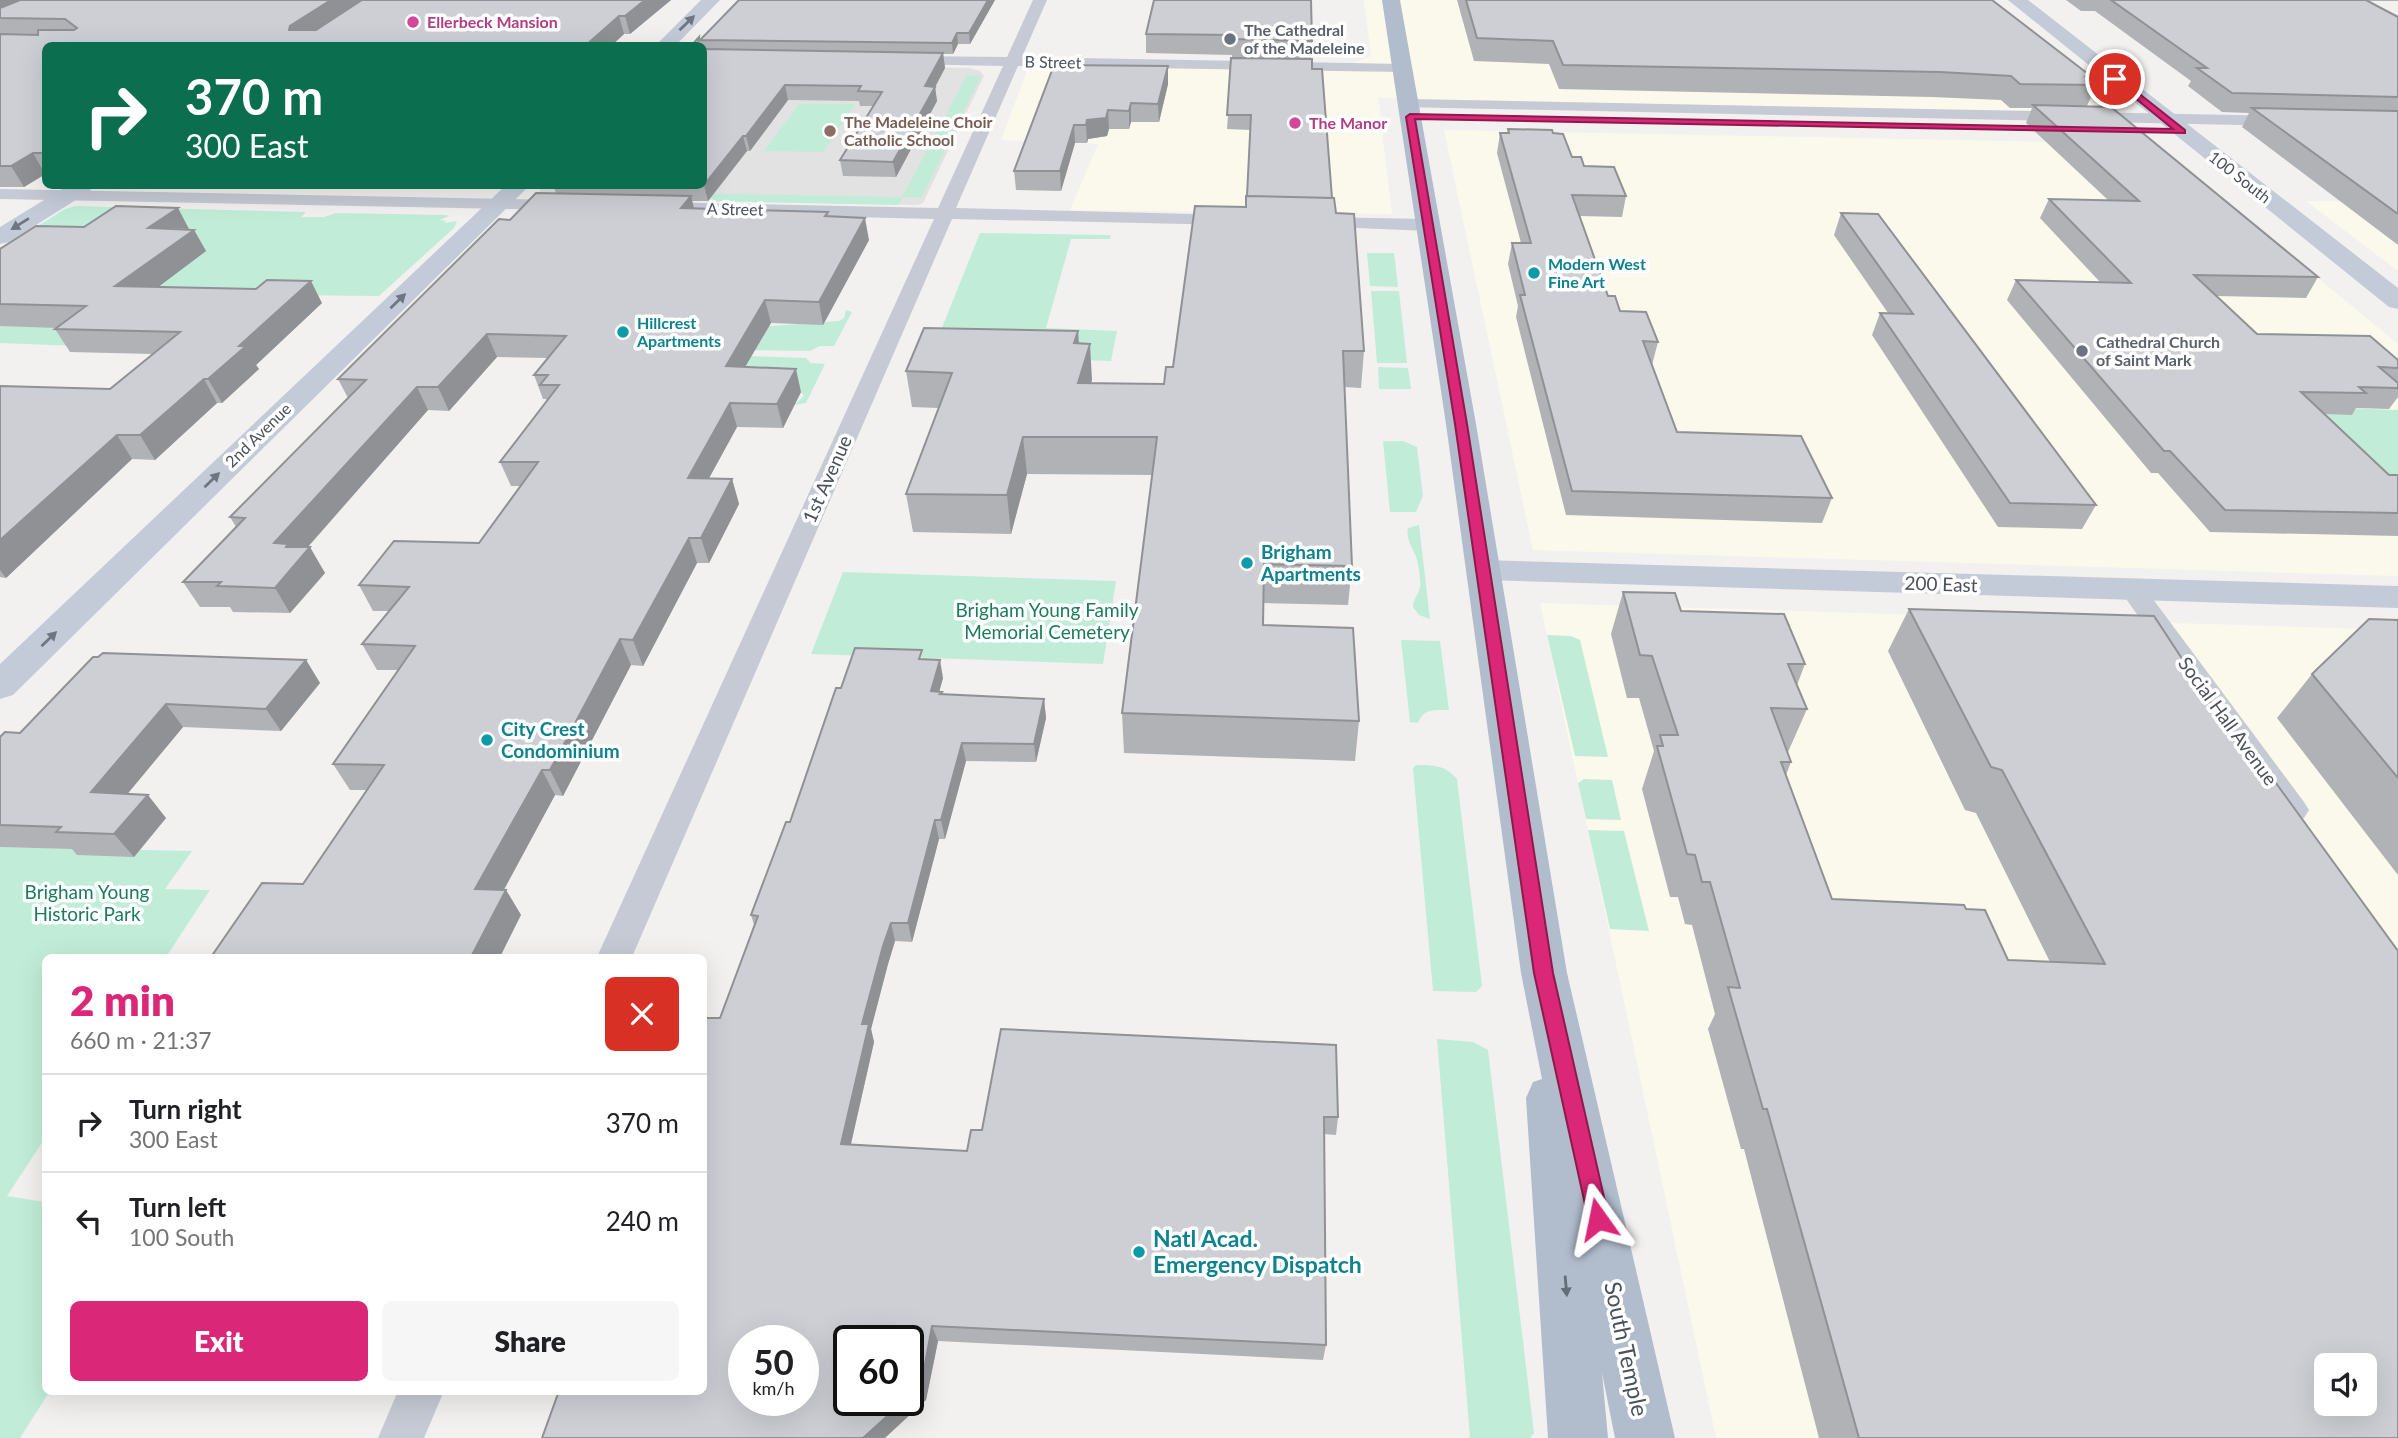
<!DOCTYPE html>
<meta charset="utf-8">
<style>
:root{--surface:#fff;--page:#f6f6f6;--text:#202124;--muted:#757577;--line:#e0e0e0;--accent:#db2777}
body{margin:0;font-family:Lato,sans-serif;background:var(--page);color:var(--text);height:100vh;display:flex;flex-direction:column;font-size:26px;white-space:nowrap}
*{box-sizing:border-box;margin:0}
p{font-size:23px;color:var(--muted)}
.icon{flex:none;width:38px;height:38px;fill:none;stroke:currentColor;stroke-width:2;stroke-linecap:round;stroke-linejoin:round}
.map{position:relative;flex:1;overflow:hidden}
.panel{position:absolute;left:42px;top:954px;width:665px;height:441px;display:flex;flex-direction:column;background:var(--surface);border-radius:10px;box-shadow:0 7px 28px #0002}
.panel>*{flex:none}
.banner{position:absolute;left:42px;top:42px;width:665px;height:147px;border-radius:10px;box-shadow:0 7px 28px #0002;background:#0b6e4f;color:#fff;overflow:hidden}
.buttons{position:absolute;left:2314px;top:1353px;display:grid;gap:14px}
.buttons a{display:grid;place-items:center;width:63px;height:63px;border-radius:10px;background:var(--surface);box-shadow:0 7px 28px #0002;font-size:35px}
.speed{position:absolute;left:728px;top:1325px;display:flex;gap:14px;font-size:35px;font-weight:700;text-align:center}
.speed>*{display:grid;place-content:center;width:91px;height:91px;border-radius:50%;background:var(--surface);box-shadow:0 7px 28px #0002;line-height:1}
.speed small{font-size:18px;font-weight:400}
.speed .limit{border:4px solid #111;border-radius:10px;background:#fff;color:#111}
.pin{position:absolute;display:grid;place-items:center;width:60px;height:60px;color:#fff;margin:-30px;border:4px solid #fff;border-radius:50%;box-shadow:0 2px 7px #0007}
.me{position:absolute;width:77px;margin:-38px;rotate:348deg;stroke-linejoin:round;filter:drop-shadow(0 0 5px #0008)}
.turn{display:flex;align-items:center;gap:24px;height:147px;padding:0 28px;font-size:32px}
.turn .icon{width:91px;height:91px;stroke-width:2.5}
.turn b{display:block;font-size:49px;line-height:60px}
.round{display:grid;place-items:center;flex:none;width:74px;height:74px;border-radius:10px;background:var(--page)}
.headline{display:flex;align-items:center;justify-content:space-between;height:119px;padding:0 28px}
h1{font-size:42px;font-weight:800;line-height:52px;color:var(--accent)}
.action{display:flex;gap:14px;margin-top:auto;padding:14px 28px}
.action a{flex:1;height:80px;border-radius:10px;background:var(--accent);color:#fff;font-size:28px;font-weight:800;line-height:80px;text-align:center}
.action a+a{background:var(--page);color:var(--text)}
ul{padding:0;list-style:none}
li{display:flex;align-items:center;gap:21px;height:98px;padding:0 28px;border-top:2px solid var(--line)}
li div{flex:1}
li b{display:block;font-size:26px}
li em{font-style:normal}
.map>svg:first-child{display:block}
.commercial{fill:#fbf9eb;fill-rule:evenodd}
.education{fill:#e3e2e2}
.green{fill:#c1edd8}
.lines{fill:none;stroke-linecap:round;stroke-linejoin:round}
.street{fill:#c5cad4;fill-rule:evenodd}
.secondary{fill:#c4cbd8;fill-rule:evenodd}
.primary{fill:#b1bccd;fill-rule:evenodd}
.wall{fill:#b0b2b6}
.shaded-wall{fill:#909194}
.building{fill:#cdcfd4;stroke:#909194;stroke-width:2;fill-rule:evenodd}
.oneway{fill:#6e7682}
.oneway2{fill:#636c79}
.route{fill:#db2777;stroke:#8e194d;stroke-width:2}
.hotel-dot{fill:#d1479c;stroke:#fff;stroke-width:2.5}
.worship-dot{fill:#6b7280;stroke:#fff;stroke-width:2.5}
.education-dot{fill:#8d6e63;stroke:#fff;stroke-width:2.5}
.culture-dot{fill:#0f9aa8;stroke:#fff;stroke-width:2.5}
.labels{text-anchor:middle;stroke-width:7;stroke-linejoin:round;paint-order:stroke}
.far-hotel-label{font-size:16px;font-weight:bold;fill:#b23c85;stroke:#fff;text-anchor:start}
.far-worship-label{font-size:16px;font-weight:bold;fill:#5b616d;stroke:#fff;text-anchor:start}
.far-street-label{font-size:16px;fill:#49515d;stroke:#fff}
.far-education-label{font-size:16px;font-weight:bold;fill:#785e54;stroke:#fff;text-anchor:start}
.far-culture-label{font-size:16px;font-weight:bold;fill:#0d838f;stroke:#fff;text-anchor:start}
.street-label{font-size:19px;fill:#49515d;stroke:#fff}
.culture-label{font-size:19px;font-weight:bold;fill:#0d838f;stroke:#fff;text-anchor:start}
.park-label{font-size:19px;fill:#1c7c59;stroke:#fff}
.near-culture-label{font-size:23px;font-weight:bold;fill:#0d838f;stroke:#fff;text-anchor:start}
.near-street-label{font-size:23px;fill:#49515d;stroke:#fff}
</style>
<div class="map">
<svg width="2398" height="1438" viewBox="0 0 2398 1438">
<rect width="100%" height="100%" fill="#f2f1f0"/>
<!-- commercial -->
<path class="commercial" d="M1364 0H1985L2121 114 1378 98 1392 214 1070 210 1098 144 1001 140 1033 55 1040 58 1353 63 1371 56Z
M1444 130 2155 144 2398 344V576L1533 550Z
M2306 201 2398 202V271Z
M1540 603 2398 630V1438H1716ZM2326 1365H2364V1404H2326Z"/>
<!-- education -->
<path class="education" d="M704 63 969 68 980 71 984 76 923 203 918 205 552 198 539 193 542 186H704Z"/>
<!-- green -->
<path class="green" d="M967 75 981 76 922 197H903L898 205 552 198 561 191 902 197Z
M799 104H855L823 152 764 151Z
M76 206 306 212 301 217H324L336 213 446 215 449 216 440 220 446 221 444 223 457 221 454 228 379 296 162 294 78 346 0 343V250L65 209Z
M980 233 1111 235 1110 239H1071L1046 328 1117 331 1111 361 931 355Z
M1367 253H1394L1398 287 1370 286Z
M1371 291H1399L1407 363H1377Z
M846 310 852 312 834 346H820L810 351 749 350 765 328 770 326 839 321 844 318Z
M745 356 806 358 811 363 825 364 806 403 794 405 804 396 796 386 717 366Z
M1378 367 1408 368 1411 389H1379Z
M2344 408 2398 410V512L2292 413Z
M1383 441H1403L1417 447 1423 496 1416 512H1390Z
M1419 525 1430 619 1419 615 1413 607C1413 598 1419 595 1420 587 1421 580 1419 571 1418 564 1416 550 1405 542 1408 528Z
M843 572 1116 581 1103 664 811 654Z
M1547 635 1571 636 1580 640 1608 757 1575 756Z
M1401 640 1440 641 1449 710C1435 710 1423 708 1418 723L1410 722Z
M1416 765C1434 765 1445 765 1457 779L1482 986 1476 992 1433 991 1413 768Z
M1584 779 1612 780 1621 820 1586 819 1578 783Z
M1588 830 1624 831 1649 931 1610 929Z
M0 847 192 851 165 889 210 890 166 957H46L45 1138 7 1196 45 1202 46 1391H50L20 1438H0Z
M1437 1039 1473 1042 1488 1050 1534 1433 1530 1438H1470Z"/>
<g class="lines">
<!-- street -->
<path class="street" d="M1033 0H1047L1022 57 1402 64 1409 68 1402 72 1018 66 956 208 1232 215 1241 220 1232 225 952 219 632 957H597L934 219 655 212 646 207 655 202 938 208 1003 66 905 64 898 60 905 56 1007 57Z
M1408 99 2286 116 2294 121 2286 126 1402 107 1400 104 1402 101Z
M0 189 563 200 572 205 563 210 0 199Z
M1316 217 1428 219 1437 225 1428 231 1310 226 1307 222 1310 218Z
M2132 581 2141 583 2304 802 2309 810 2304 818 2293 822 2282 818 2119 589 2123 583Z
M398 1391H444L424 1438H378Z"/>
<!-- secondary -->
<path class="secondary" d="M701 0H720L675 46H655Z
M2008 0H2028L2398 288V309L2389 307Z
M67 186H93L90 191 9 242 0 244V227Z
M505 186H529L13 695 0 699V664Z
M1483 560 2398 586V608L1483 580 1471 577 1466 570 1471 563Z"/>
<!-- primary -->
<path class="primary" d="M1382 0H1400L1476 424 1567 973 1675 1438H1615L1602 1373 1608 1438H1548L1526 1098 1533 1082 1542 1079 1521 973 1446 424Z"/>
</g>
<!-- wall -->
<path class="wall" d="M0 0H671L630 34H624L611 46H46V174L24 187H0Z
M995 0 970 44H958L953 54H943L945 68 935 87 937 101 896 177 843 176 840 160 873 106H860L859 101 788 100 750 151H747L708 201H692L694 209 828 212 829 216 869 240 823 325 771 323 745 367 801 392 783 428 737 427 709 478 732 479 739 504 709 563H697L643 666 631 665 563 796 555 795 504 890H506L521 915 303 884 367 790H350L333 764 398 670H377L362 644 389 611H373L359 585 479 543 521 486H511L500 462 547 401 546 399H543L534 375 548 358 497 357 449 411 428 410 308 547 325 573 290 613 233 612 230 607H200L183 582 236 527 230 517 348 398 338 379 510 220 556 193 553 186H704V46H701L700 40Z
M1154 0 1312 41 1311 59 1332 198 1364 351 1361 388 1344 387 1352 566 1348 605 1263 603V625L1359 721 1355 761 1124 753 1122 713 1152 475 1027 474 1011 534 913 532 906 494 938 408 912 407 906 371 1078 331 1079 344 1092 380 1091 383 1164 384 1173 367 1246 207 1250 130 1227 129 1232 55 1146 53V34Z
M1457 0H1992L2092 77 2090 80 2096 85 2087 106 2318 277 2306 298 2216 296 2257 334 2398 360V397L2389 409 2356 408 2352 415 2325 414 2389 475H2398V536L2210 532 2158 473H2151L2007 300 2016 280 2100 282 2040 218 2049 199 2108 200 2026 123 2032 108H2010L2001 100 1932 97 1559 89 1549 64 1474 61Z
M2066 0H2398V1H2368L2398 17V245L2242 127 2249 113 2222 112 2188 86 2191 81 2095 11H2081Z
M1054 65 1168 84 1159 122H1131L1129 129H1109L1107 136 1088 139 1087 143H1075L1061 191 1016 190 1014 171Z
M1508 129 1553 133 1572 157 1626 196 1622 217 1579 216 1608 296 1620 311 1658 342 1652 365 1677 432 1832 498 1822 523 1566 515 1516 317 1518 306 1508 264 1512 243H1521L1497 153 1500 133H1508Z
M1841 213 2096 505 2082 529 1998 527 1872 335 1880 313H1888L1834 235Z
M189 229 194 230 206 251 158 287 322 303 256 365 259 369 222 403H217L155 460 132 459 6 578 0 577V386L110 389 153 354 70 352 55 329 57 328 0 326V249Z
M1623 592 1681 611 1805 664 1797 685 1807 709 1788 752H1787L1791 762 1786 775 1832 899 1966 909 2008 960 2050 962 1976 813 1965 810 1888 651 1909 609 2398 1438H1819L1744 1149H1741L1708 1029 1715 1014 1692 925 1685 924 1678 897H1670L1642 789 1654 751 1639 698H1627L1611 634Z
M2398 620V875L2277 718 2312 674Z
M923 659 943 678 939 692H942V695L1044 699 1046 718 1036 762 966 761 945 839H939L912 942 895 941 888 964 871 1029 874 1042 851 1144 967 1151 982 1130 1001 1029 1338 1117 1336 1135 1324 1134 1326 1345 1323 1360 938 1341 926 1400 704 1391 720 1018 754 925 751 915 790 822 841 688Z
M306 660 320 683 281 731 183 727 127 794 166 818 134 857 77 855 72 849 0 847V737Z"/>
<!-- shaded-wall -->
<path class="shaded-wall" d="M0 0H41L0 18Z
M331 0H365L297 46 289 30 290 26Z
M645 0H671L630 34 625 16Z
M988 0H995L970 44 969 33Z
M619 16 624 34 611 46H585Z
M957 33 958 44 953 54 952 43Z
M943 53 945 68 935 87 937 101 896 177 893 162 925 86Z
M1168 66V84L1159 122 1158 104Z
M785 85 788 100 750 151 746 136Z
M1131 103V122L1129 129V111Z
M1108 110 1109 129 1107 136 1088 139 1087 143 1086 125 1087 120Z
M1074 125 1075 143 1061 191 1060 171Z
M743 136 747 151 708 201 704 185Z
M33 153 45 174 24 187 11 166Z
M691 196 696 217 681 208Z
M178 208 189 229 148 228Z
M865 218 869 240 823 325 819 302Z
M194 230 206 251 129 309 115 286Z
M311 281 322 303 256 365 259 369 222 403 208 379 239 346Z
M765 300 771 323 735 384 726 366Z
M1078 331 1080 367 1074 343Z
M487 334 497 357 449 411 438 387Z
M1090 344 1092 380 1081 420 1078 383Z
M796 369 801 392 783 428 777 404Z
M204 379 217 403 155 460 140 435Z
M417 387 428 410 297 559 310 547 325 573 290 613 275 588 274 543Z
M730 403 737 427 696 502 688 478Z
M117 435 132 459 6 578 0 570V540Z
M1023 437 1027 474 1011 534 1007 495Z
M732 479 739 504 709 563 701 538Z
M689 538 697 563 643 666 633 640Z
M620 639 631 665 563 796 550 770Z
M306 660 320 683 281 731 266 709Z
M940 660 943 678 934 710 931 691Z
M1044 699 1046 718 1036 762 1034 744Z
M166 704 183 727 110 815 91 792Z
M962 743 966 761 945 839 941 820Z
M542 770 555 795 490 915 475 889Z
M148 795 166 818 134 857 114 834Z
M935 820 939 839 912 942 908 923Z
M506 890 521 915 500 957H471Z
M891 923 895 941 888 964 871 1029 874 1042 847 1161 841 1144 862 1024 883 946Z
M932 1326 938 1341 926 1400 885 1438H863L905 1400H908V1397Z"/>
<!-- building -->
<path class="building" d="M20 0H331L290 26 289 30H316L362 0H645L625 16H619L585 46H46V153H33L11 166H0V34L38 35V30H74L77 28 65 19 0 18V8Z
M739 0H988L969 33H957L952 43 700 40Z
M1154 0H1311L1312 41 1232 39 1233 35 1146 34Z
M1466 0H1992L2092 77H2086L2096 85 2020 84 2011 76 1940 72 1563 65 1553 41 1477 38Z
M2111 0H2366L2398 17V97L2232 93 2197 68H2207Z
M699 37 698 46H691Z
M704 49 943 53 925 86 935 87 893 162 840 160 882 92 858 91 861 86 785 85 746 136H743L704 185Z
M1231 58 1312 59V69H1322L1332 198 1247 196 1251 115H1227Z
M1054 65 1168 66 1158 104 1131 103 1129 111 1108 110 1106 118 1087 120 1086 125H1074L1060 171H1014Z
M2033 105 2111 107 2318 277 2194 275 2257 334 2370 336 2398 360V368L2379 367 2398 383V388L2359 387 2366 393 2301 392 2389 475H2398V513L2225 510 2170 451H2164L2016 280 2131 283 2049 199 2139 201Z
M2252 108 2398 111V214Z
M1508 129 1552 130 1553 133 1563 134 1572 157H1581L1584 166 1614 167 1626 196 1572 195 1608 296H1615L1620 311 1646 312 1658 342 1643 341 1677 432 1801 436 1832 498 1572 491 1520 295H1525L1512 243H1531L1500 133H1509Z
M536 193 691 196 681 208 828 212 825 216 865 218 819 302 765 300 729 361 726 366 796 369 777 404 730 403 688 478 732 479 701 538H689L633 640 620 639 550 770H542L475 889 506 890 471 957H211L262 883 303 884 384 765 333 764 415 646 362 644 409 587 359 585 394 541 479 543 538 462H500L559 385H540L548 375H534L566 336 487 334 438 387H417L274 543 288 544 286 547H310L275 588 217 586 221 582H183L245 518 230 517 366 380 338 379 499 219 510 220Z
M1246 196 1334 198 1336 213 1354 214 1364 351H1343L1352 566 1264 564 1263 625 1353 628 1359 721 1122 713 1157 437H1023L1007 495 906 494 952 373 906 371 924 328 1078 331 1074 343 1090 344 1078 383 1164 384 1166 367H1173L1195 206 1246 207Z
M116 206 178 208 148 228 194 230 115 286 256 289 267 280 311 281 239 346H246L208 379H204L140 435H117L0 540V386L110 389 180 332 55 329 86 306 0 304V249L36 226 84 227Z
M1841 213 1878 214 2096 505 2010 503 1880 313 1913 314Z
M1623 592 1675 593 1681 611 1784 614 1805 664H1788L1807 709 1771 708 1791 762H1781L1832 899 1964 905 1966 909 1985 910 2008 960 2105 964 2002 770 1991 767 1909 609 2154 616 2261 779H2273L2398 951V1438H1859L1767 1109H1763L1728 987 1740 988 1710 882H1702L1695 855 1687 854 1657 746H1663L1660 735H1678L1652 656 1640 655ZM2326 1365H2364V1404H2326Z
M2369 619 2398 620V778L2312 674Z
M855 648 922 650 919 659 940 660 931 691 942 692 940 694 1044 699 1034 744 962 743 941 820H935L908 923H891L883 946 862 1024H869L841 1144 967 1151 971 1130H982L1001 1029 1336 1045 1338 1117H1324L1326 1345 932 1326 921 1386 908 1397V1340H849V1400H905L863 1438H542L559 1391H704V1018H720L758 916 751 915 786 822H790L836 688H841ZM744 1340H803V1400H744Z
M103 653 306 660 266 709 166 704 91 792 148 795 114 834 56 832 61 827 0 825V737L5 732 20 733 93 657H98Z"/>
<!-- one-way arrows -->
<defs><path id="oneway-solid" d="M-6-.8H1V-3.2L6.5 0L1 3.2V.8H-6Z" transform="scale(1.75)"/></defs>
<g class="oneway">
<use href="#oneway-solid" transform="translate(687 23) rotate(-44)"/>
<use href="#oneway-solid" transform="translate(20 224) rotate(148)"/>
<use href="#oneway-solid" transform="translate(398 301) rotate(-44)"/>
<use href="#oneway-solid" transform="translate(212 480) rotate(-44)"/>
<use href="#oneway-solid" transform="translate(49 639) rotate(-44)"/>
</g>
<use class="oneway2" href="#oneway-solid" transform="translate(1566 1286) rotate(85)"/>
<!-- route -->
<path class="route" d="M2113 77H2118L2185 130V133L1415 119 1467 424 1553 973 1609 1219 1605 1227 1598 1230 1590 1227 1534 973 1455 424 1406 117 1410 114 2173 129 2113 80Z"/>
<!-- markers -->
<g class="hotel-dot">
<circle cx="413" cy="22" r="7"/>
<circle cx="1295" cy="123" r="7"/>
</g>
<g class="worship-dot">
<circle cx="1230" cy="39" r="7"/>
<circle cx="2082" cy="351" r="7"/>
</g>
<circle class="education-dot" cx="830" cy="131" r="7"/>
<g class="culture-dot">
<circle cx="1534" cy="273" r="7"/>
<circle cx="623" cy="332" r="7"/>
<circle cx="1247" cy="563" r="7"/>
<circle cx="487" cy="740" r="7"/>
<circle cx="1139" cy="1252" r="7"/>
</g>
<g class="labels">
<!-- far-hotel labels -->
<g class="far-hotel-label">
<text x="427" y="28">Ellerbeck Mansion</text>
<text x="1309" y="129">The Manor</text>
</g>
<!-- far-worship labels -->
<g class="far-worship-label">
<text x="1244" y="36">The Cathedral<tspan x="1244" dy="18">of the Madeleine</tspan></text>
<text x="2096" y="348">Cathedral Church<tspan x="2096" dy="18">of Saint Mark</tspan></text>
</g>
<!-- far-street labels -->
<g class="far-street-label">
<text transform="translate(1053 62) rotate(1)" y="6">B Street</text>
<text transform="translate(2240 177) rotate(38)" y="6">100 South</text>
<text transform="translate(735 209) rotate(1)" y="6">A Street</text>
<text transform="translate(258 435) rotate(-44)" y="6">2nd Avenue</text>
</g>
<!-- far-education labels -->
<g class="far-education-label">
<text x="844" y="128">The Madeleine Choir<tspan x="844" dy="18">Catholic School</tspan></text>
</g>
<!-- far-culture labels -->
<g class="far-culture-label">
<text x="1548" y="270">Modern West<tspan x="1548" dy="18">Fine Art</tspan></text>
<text x="637" y="329">Hillcrest<tspan x="637" dy="18">Apartments</tspan></text>
</g>
<!-- street labels -->
<g class="street-label">
<text transform="translate(827 479) rotate(-66)" y="7">1st Avenue</text>
<text transform="translate(1941 584) rotate(2)" y="7">200 East</text>
<text transform="translate(2228 721) rotate(54)" y="7">Social Hall Avenue</text>
</g>
<!-- culture labels -->
<g class="culture-label">
<text x="1261" y="559">Brigham<tspan x="1261" dy="22">Apartments</tspan></text>
<text x="501" y="736">City Crest<tspan x="501" dy="22">Condominium</tspan></text>
</g>
<!-- park labels -->
<g class="park-label">
<text x="1047" y="617">Brigham Young Family<tspan x="1047" dy="22">Memorial Cemetery</tspan></text>
<text x="87" y="899">Brigham Young<tspan x="87" dy="22">Historic Park</tspan></text>
</g>
<!-- near-culture labels -->
<g class="near-culture-label">
<text x="1153" y="1247">Natl Acad.<tspan x="1153" dy="26">Emergency Dispatch</tspan></text>
</g>
<!-- near-street labels -->
<g class="near-street-label">
<text transform="translate(1626 1349) rotate(78)" y="8">South Temple</text>
</g>
</g>
</svg>
<div class="buttons">
<a><svg class="icon" aria-label="sound" viewBox="0 0 24 24"><path d="M4 9h4l5-4v14l-5-4H4zM17 9q2 3 0 6"/></svg></a>
</div>
<div class="speed"><div>50<small>km/h</small></div><div class="limit">60</div></div>
<div class="pin" style="left:2115px;top:79px;background:#d93025"><svg class="icon" aria-label="arrive" viewBox="0 0 24 24"><path d="M6 21V4h12l-3 4 3 4H6"/></svg></div>
<svg class="me" style="left:1598px;top:1219px" viewBox="-20 -20 40 40"><path d="M0-17L14 15 0 8-14 15z" fill="#db2777" stroke="#fff" stroke-width="4"/></svg>
<div class="banner">
<div class="turn"><svg class="icon" aria-label="right" viewBox="0 0 24 24"><path d="M7 20v-9h11M14 6l5 5-5 5"/></svg><div><b>370 m</b>300 East</div></div>
</div>
<section class="panel">
<div class="headline"><div><h1>2 min</h1><p>660 m · 21:37</p></div><a class="round" style="background:#d93025;color:#fff"><svg class="icon" aria-label="close" viewBox="0 0 24 24"><path d="M6 6l12 12M18 6L6 18"/></svg></a></div>
<ul>
<li><svg class="icon" aria-label="right" viewBox="0 0 24 24"><path d="M7 20v-9h11M14 6l5 5-5 5"/></svg><div><b>Turn right</b><p>300 East</p></div><em>370 m</em></li>
<li><svg class="icon" aria-label="left" viewBox="0 0 24 24"><path d="M17 20v-9H6M10 6l-5 5 5 5"/></svg><div><b>Turn left</b><p>100 South</p></div><em>240 m</em></li>
</ul>
<div class="action"><a>Exit</a><a>Share</a></div>
</section>
</div>
